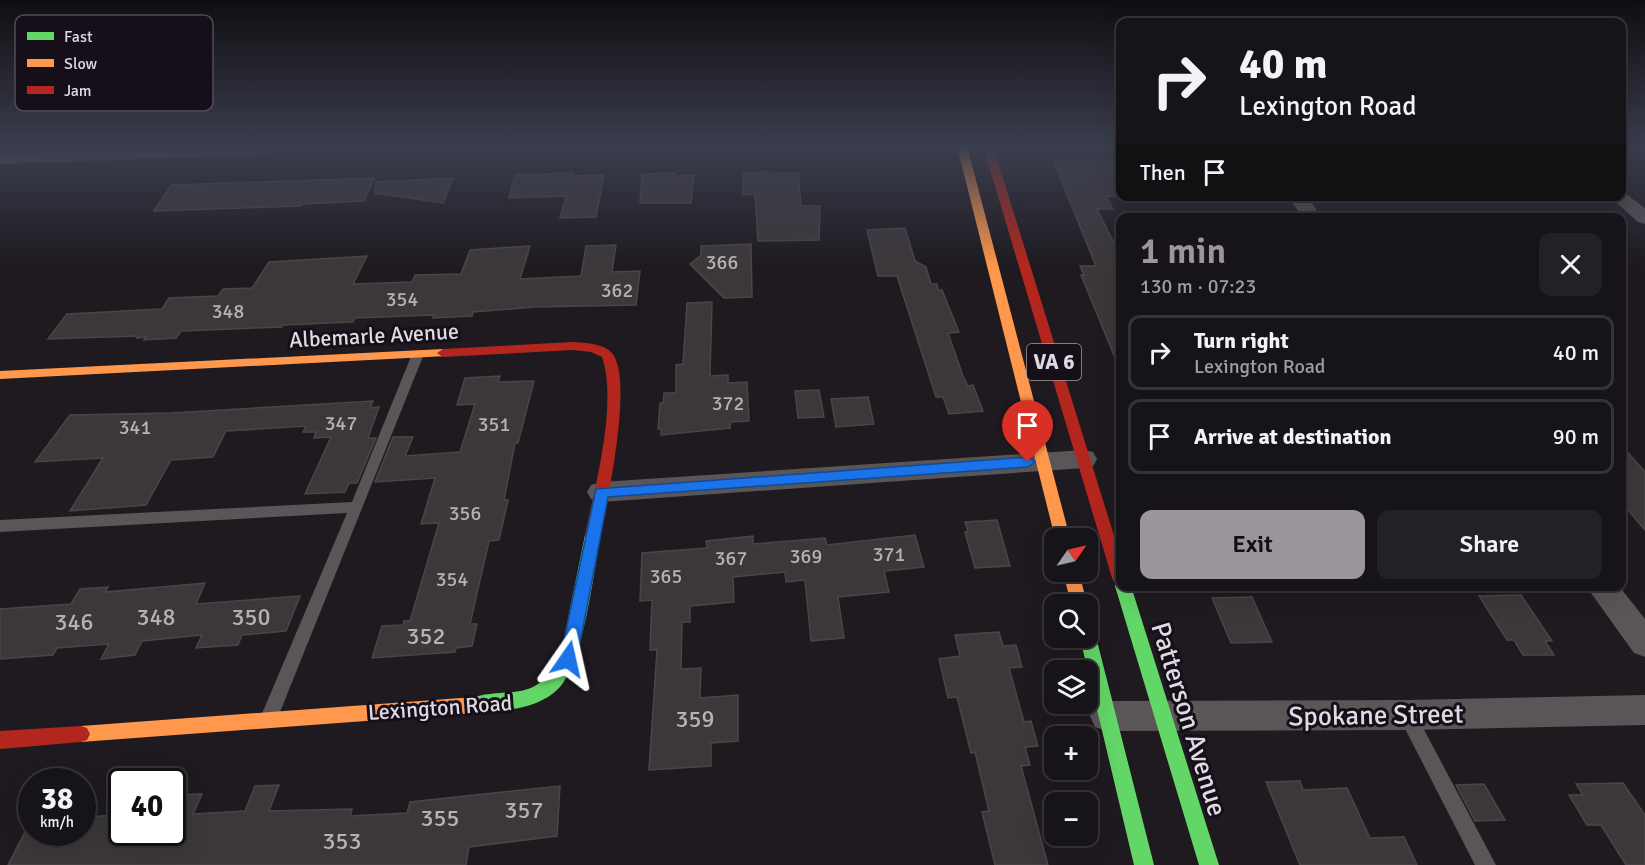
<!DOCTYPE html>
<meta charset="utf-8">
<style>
:root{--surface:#161418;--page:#232125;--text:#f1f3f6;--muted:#9e9ea2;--line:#353337;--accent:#9b969d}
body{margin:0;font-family:Signika,sans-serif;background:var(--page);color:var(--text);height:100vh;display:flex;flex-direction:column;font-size:22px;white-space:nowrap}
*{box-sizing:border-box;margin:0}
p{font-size:20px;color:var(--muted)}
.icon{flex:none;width:33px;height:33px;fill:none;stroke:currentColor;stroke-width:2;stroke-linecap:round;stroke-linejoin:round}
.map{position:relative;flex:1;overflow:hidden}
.details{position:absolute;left:1116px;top:213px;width:510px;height:378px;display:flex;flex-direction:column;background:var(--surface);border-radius:12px;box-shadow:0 6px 24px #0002,0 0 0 2px var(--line)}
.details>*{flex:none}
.top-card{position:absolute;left:1116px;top:18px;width:510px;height:183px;border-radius:12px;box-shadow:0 6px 24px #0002,0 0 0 2px var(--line);background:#161418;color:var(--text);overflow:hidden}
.needle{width:39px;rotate:56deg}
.buttons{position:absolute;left:1044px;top:528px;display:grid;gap:12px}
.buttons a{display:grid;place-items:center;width:54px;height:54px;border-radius:12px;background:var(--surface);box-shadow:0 6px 24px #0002,0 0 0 2px var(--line);font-size:30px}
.speed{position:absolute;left:18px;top:768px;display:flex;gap:12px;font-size:30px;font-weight:700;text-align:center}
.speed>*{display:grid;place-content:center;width:78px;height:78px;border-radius:50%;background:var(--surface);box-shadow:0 6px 24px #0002,0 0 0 2px var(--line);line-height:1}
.speed small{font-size:15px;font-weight:400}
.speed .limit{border:3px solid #111;border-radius:9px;background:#fff;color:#111}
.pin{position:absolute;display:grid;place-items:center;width:51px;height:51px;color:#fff;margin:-62px -26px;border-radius:50% 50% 50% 0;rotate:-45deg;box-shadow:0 0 6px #0007}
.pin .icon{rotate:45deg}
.me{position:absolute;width:66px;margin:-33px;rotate:11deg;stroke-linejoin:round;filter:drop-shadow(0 0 4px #0008)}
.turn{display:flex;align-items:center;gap:21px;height:126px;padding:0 24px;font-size:27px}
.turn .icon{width:78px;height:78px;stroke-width:2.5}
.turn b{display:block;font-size:42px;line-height:51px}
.then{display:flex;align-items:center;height:57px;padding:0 24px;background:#0003;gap:12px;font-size:22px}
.round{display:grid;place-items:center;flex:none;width:63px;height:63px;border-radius:12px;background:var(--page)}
.head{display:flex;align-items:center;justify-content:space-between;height:102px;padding:0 24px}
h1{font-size:36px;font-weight:600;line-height:45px;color:var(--accent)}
.cta{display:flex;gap:12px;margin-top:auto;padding:12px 24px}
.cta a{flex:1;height:69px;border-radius:12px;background:var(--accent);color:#111;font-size:24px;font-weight:600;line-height:69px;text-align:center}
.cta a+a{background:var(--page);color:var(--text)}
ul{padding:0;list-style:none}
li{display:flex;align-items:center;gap:18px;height:75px;margin:0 12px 9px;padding:0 12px;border:3px solid var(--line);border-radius:12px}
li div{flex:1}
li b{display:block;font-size:22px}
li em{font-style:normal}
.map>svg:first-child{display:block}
.building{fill:#3c383a;stroke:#4a4547;stroke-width:1.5}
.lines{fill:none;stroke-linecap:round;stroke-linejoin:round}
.lane{fill:#5a5657;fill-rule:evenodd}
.street{fill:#5a5657;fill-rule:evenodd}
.fast{fill:#63d668;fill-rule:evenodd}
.slow{fill:#ff974d;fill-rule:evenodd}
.jam{fill:#b3261e;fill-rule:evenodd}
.route{fill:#1a73e8;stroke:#114b97;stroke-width:1.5}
.labels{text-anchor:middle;stroke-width:6;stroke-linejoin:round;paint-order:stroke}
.number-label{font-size:20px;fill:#b6b1b7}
.shield{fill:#160f19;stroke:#a39ca5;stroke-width:1.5}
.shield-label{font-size:21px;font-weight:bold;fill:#dfd9e1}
.street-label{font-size:22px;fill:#dfd9e1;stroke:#160f19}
.near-number-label{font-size:24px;fill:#b6b1b7}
.near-street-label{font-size:27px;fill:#dfd9e1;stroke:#160f19}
.key{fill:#160f19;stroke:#524c55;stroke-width:1.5}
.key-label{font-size:16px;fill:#dfd9e1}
</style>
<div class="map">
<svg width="1645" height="865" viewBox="0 0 1645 865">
<rect width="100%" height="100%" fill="#1e1a20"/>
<!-- building -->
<path class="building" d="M1054 162H1120V196H1106L1113 209H1097L1120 255V370L1081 275H1084L1080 266H1096Z
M768 172V174L798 173 801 206H820L819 240 758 241 755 194 743 195V173Z
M573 173V176L604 175 596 217 560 218 566 196 509 198 515 175Z
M675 173V176L694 175 691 203H640L642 174Z
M374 178 364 201 303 204 301 206 154 211 171 185Z
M453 178 443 203 375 193 376 182Z
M905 228 915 261 926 267 931 284H937L938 290H942L959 332 948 333 963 376 968 386 973 385 983 411 949 414 943 397H936L897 276H878L867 230Z
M751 244 752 297 724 298 690 264 701 255V246Z
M616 245 612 272 640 271 636 305 535 307 473 312 472 316 433 318 434 315 355 318 353 322 283 325 282 327 181 331 176 338 144 340 146 337 137 338 138 336 48 339 67 314 162 309 169 298 218 296 223 289 252 288 269 262 367 256 353 284 412 282 415 275 461 274 470 250 530 246 520 279 581 276 586 246Z
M712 302 710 376 728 375V383L747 382 749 421 730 422V428L661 435V429H658L660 403H663L664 393H676V365L683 364 687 303Z
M500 376 498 382 534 381 518 443H515L504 500H508L499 540 489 541 470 624H477L472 646 456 648 455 652 372 658 382 626 403 625 404 621H410L439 523 421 524 435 478 375 482 393 437H413L405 456 460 452 475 404 457 405 465 378Z
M819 390 824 417 798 418 795 391Z
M868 397 874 424 836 427 831 399Z
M373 401 370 408 379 407 368 438H376L357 483H349L345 492 305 494 331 437 314 438 316 432H303L306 426 226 431 213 457 171 460 146 505 70 511 103 458 35 462 70 415 171 413Z
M1622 446 1645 472V530L1622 503Z
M997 520 1010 566 975 568 965 532H968L965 522Z
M915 535 924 567 884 571 889 592 838 597 844 638 811 641 805 580 786 582 785 572 733 577 734 602 690 606V622H682L681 669 701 668 700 698 738 695V741L711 743V766L649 770 657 650H650L652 600 640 601 642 553 707 548 706 541 753 536V544L825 538 827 545Z
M205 583 196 604 300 596 286 631 242 635 238 645 196 648 202 635 142 641 135 655 101 659 109 644 57 648 53 655 0 659V609L71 604 80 589 108 587 105 592Z
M1521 595 1552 641H1545L1554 655H1523L1514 640H1507L1479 596Z
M1252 597 1272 642 1231 643 1212 598Z
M999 632 1003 646 1016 645 1022 667 1009 668 1024 722 1031 721 1038 746 1025 747 1030 765 1021 766 1048 865H995L982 812 989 811 975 752 971 753 957 697 948 698 939 659 960 656 955 635Z
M1300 781 1303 790 1347 788 1370 838 1404 837 1417 865H1300L1266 782Z
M1623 783 1645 815V865H1626L1601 825H1587L1569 795H1583L1576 784Z
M1484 784 1505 820 1475 821 1456 785Z
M279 785 269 811 352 809 350 816 407 813 410 802 560 786 557 836 469 847 466 865H8L25 832H82V818L122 814V832H172V795L202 794 193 814 245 811 255 786Z"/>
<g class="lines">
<!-- lane -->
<path class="lane" d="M418 350 424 354 276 722 270 724 264 722 261 716 347 513 0 532V520L352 502 412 354Z
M1407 707 1413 709 1496 865H1475L1398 715 1401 709Z"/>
<!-- street -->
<path class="street" d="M210 146H288L280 151 249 155 0 164V154Z
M1622 191 1645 208V224L1638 222 1609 196H1622Z
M1288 196H1307L1322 218H1303Z
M1084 450 1093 452 1097 459 1093 466 1084 468 601 502 591 499 587 492 591 485 601 482Z
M1586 586H1619L1645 619V657L1634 653Z
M1645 695V725L1407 730 1107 731 1095 727 1090 716 1095 705 1107 701 1407 700Z"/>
<!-- fast -->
<path class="fast" d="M593 529 598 531 601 535C593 573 584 662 559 688 546 702 526 707 509 710 496 711 480 715 468 711L465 705 468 699C507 685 534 706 560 658L585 535 588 531Z
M1120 580V586H1131L1219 865H1199L1115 586Z
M1088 630 1094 632 1096 637 1154 865H1134L1080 638H1088Z"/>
<!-- slow -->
<path class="slow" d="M957 146H967L1070 538H1055Z
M443 349 449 353 447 356 0 379V371Z
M1063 572H1079L1087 604H1071Z
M474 697 480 699 483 705 480 711 474 713 81 742 75 740 72 734 75 728 81 726Z"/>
<!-- jam -->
<path class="jam" d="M983 146H993L1120 555V584L1114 582 1112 578Z
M573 342C585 343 603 343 612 353 634 379 607 501 601 535L598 539 593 541 588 539 585 535C595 487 618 403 602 357L591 352 573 350 443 357 437 353 443 349Z
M81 726 87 728 90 734 87 740 81 742 0 749V731Z"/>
</g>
<!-- sky -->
<linearGradient id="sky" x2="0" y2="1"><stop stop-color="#100e12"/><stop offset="0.55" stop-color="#3b3e4e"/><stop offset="1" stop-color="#3b3e4e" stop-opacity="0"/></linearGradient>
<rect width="1645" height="267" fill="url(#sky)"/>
<!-- route -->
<path class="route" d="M1028 457 1035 462 1028 467 608 497 577 659 575 665 568 667 562 665 560 659 596 489Z"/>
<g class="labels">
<!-- number labels -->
<g class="number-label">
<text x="722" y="269">366</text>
<text x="617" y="297">362</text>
<text x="402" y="306">354</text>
<text x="228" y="318">348</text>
<text x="728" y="410">372</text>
<text x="341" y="430">347</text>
<text x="494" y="431">351</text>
<text x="135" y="434">341</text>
<text x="465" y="520">356</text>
<text x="889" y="561">371</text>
<text x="806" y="563">369</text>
<text x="731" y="565">367</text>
<text x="666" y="583">365</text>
<text x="452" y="586">354</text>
</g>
<!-- shield labels -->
<rect class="shield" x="1027" y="344" width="54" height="36" rx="4.5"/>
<g class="shield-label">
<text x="1054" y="369">VA 6</text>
</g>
<!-- street labels -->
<g class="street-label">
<text transform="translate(374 335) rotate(-3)" y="8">Albemarle Avenue</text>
<text transform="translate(440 707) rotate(-4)" y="8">Lexington Road</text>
</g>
<!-- near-number labels -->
<g class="near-number-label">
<text x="156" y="625">348</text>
<text x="251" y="625">350</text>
<text x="74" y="630">346</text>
<text x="426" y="644">352</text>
<text x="695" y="727">359</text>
<text x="524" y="818">357</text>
<text x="440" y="826">355</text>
<text x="342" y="849">353</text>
</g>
<!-- near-street labels -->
<g class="near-street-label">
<text transform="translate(1376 715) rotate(-1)" y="9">Spokane Street</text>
<text transform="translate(1189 719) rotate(73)" y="9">Patterson Avenue</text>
</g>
</g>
<!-- legend -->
<rect x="15" y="15" width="198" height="96" rx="9" class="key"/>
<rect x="27" y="32" width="27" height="8" fill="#63d668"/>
<rect x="27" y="59" width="27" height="8" fill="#ff974d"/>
<rect x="27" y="86" width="27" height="8" fill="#b3261e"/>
<g class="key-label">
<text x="64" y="42">Fast</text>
<text x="64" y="69">Slow</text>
<text x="64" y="96">Jam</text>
</g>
</svg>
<div class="buttons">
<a><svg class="needle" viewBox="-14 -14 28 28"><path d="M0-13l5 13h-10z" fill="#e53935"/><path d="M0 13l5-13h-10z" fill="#9e9ea2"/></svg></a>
<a><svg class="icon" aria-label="search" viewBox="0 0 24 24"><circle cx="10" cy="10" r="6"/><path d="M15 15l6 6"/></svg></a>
<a><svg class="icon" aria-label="layers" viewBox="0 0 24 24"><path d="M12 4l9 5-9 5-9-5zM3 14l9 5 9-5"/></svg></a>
<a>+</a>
<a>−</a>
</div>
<div class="speed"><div>38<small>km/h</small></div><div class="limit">40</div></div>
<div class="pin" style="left:1028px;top:462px;background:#d93025"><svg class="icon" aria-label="arrive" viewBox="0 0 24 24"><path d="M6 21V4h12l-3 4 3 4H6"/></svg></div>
<svg class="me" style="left:568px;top:659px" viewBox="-20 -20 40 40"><path d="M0-17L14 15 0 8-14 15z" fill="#1a73e8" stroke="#fff" stroke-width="4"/></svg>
<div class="top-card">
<div class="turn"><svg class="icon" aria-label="right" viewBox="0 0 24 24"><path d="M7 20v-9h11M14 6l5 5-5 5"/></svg><div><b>40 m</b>Lexington Road</div></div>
<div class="then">Then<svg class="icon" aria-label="arrive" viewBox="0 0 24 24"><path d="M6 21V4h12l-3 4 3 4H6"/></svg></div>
</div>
<section class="details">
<div class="head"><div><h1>1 min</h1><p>130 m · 07:23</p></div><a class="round"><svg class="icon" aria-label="close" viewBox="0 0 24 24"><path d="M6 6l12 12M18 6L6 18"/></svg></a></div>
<ul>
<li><svg class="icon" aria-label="right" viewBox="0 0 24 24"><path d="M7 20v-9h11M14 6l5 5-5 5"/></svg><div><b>Turn right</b><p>Lexington Road</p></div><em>40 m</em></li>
<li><svg class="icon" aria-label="arrive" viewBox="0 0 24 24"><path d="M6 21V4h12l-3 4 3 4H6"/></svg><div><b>Arrive at destination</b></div><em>90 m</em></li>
</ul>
<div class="cta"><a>Exit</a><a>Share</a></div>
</section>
</div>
